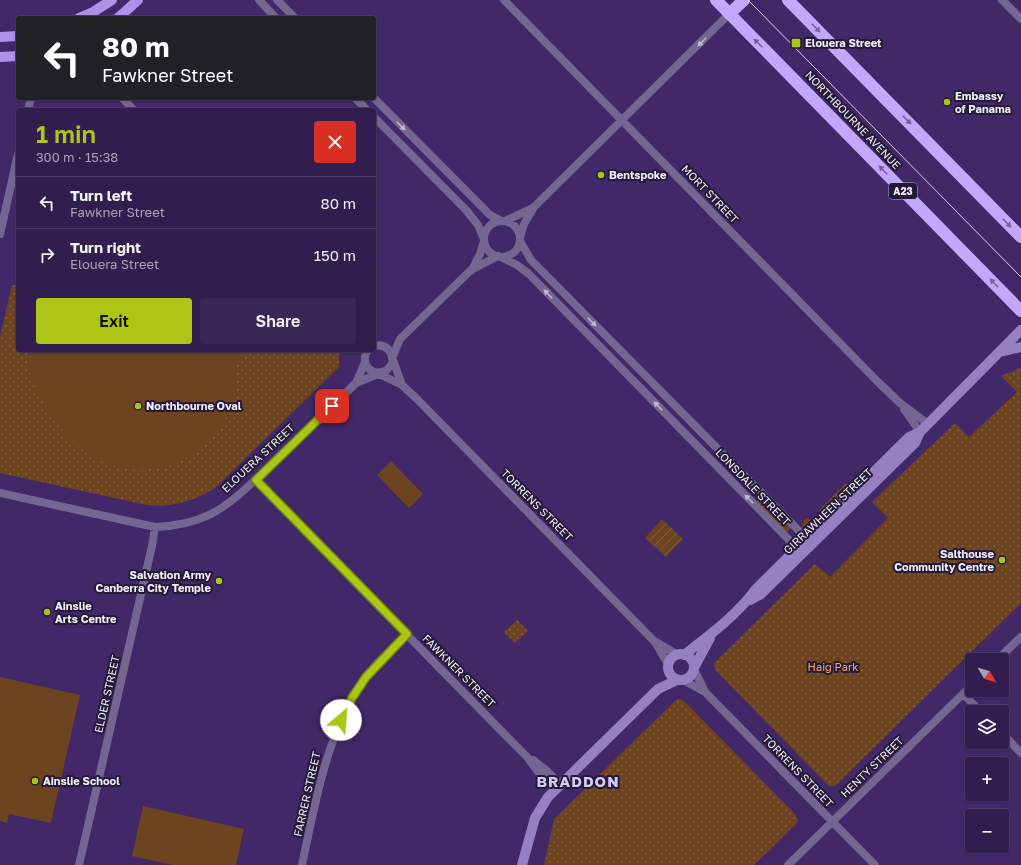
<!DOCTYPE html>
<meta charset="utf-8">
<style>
:root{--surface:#321e4e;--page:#3a2755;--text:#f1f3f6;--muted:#a8a2b6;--line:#4d3c66;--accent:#abc615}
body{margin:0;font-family:"Golos Text",sans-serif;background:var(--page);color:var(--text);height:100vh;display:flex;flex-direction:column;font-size:15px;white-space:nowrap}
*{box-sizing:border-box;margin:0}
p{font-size:13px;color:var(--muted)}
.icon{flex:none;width:22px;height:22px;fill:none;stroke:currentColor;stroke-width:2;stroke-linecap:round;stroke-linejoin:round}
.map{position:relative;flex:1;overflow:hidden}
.side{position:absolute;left:16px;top:108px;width:360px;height:244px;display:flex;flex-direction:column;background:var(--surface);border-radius:4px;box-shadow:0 1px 3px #0004,0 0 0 1px var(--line)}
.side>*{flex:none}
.hud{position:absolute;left:16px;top:16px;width:360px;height:84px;border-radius:4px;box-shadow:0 1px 3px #0004,0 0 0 1px var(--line);background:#202124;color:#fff;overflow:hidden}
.needle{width:26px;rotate:128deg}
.fabs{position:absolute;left:965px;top:653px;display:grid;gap:8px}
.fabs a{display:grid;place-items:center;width:44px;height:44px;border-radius:4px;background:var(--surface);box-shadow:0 1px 3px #0004,0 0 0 1px var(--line);font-size:20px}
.pin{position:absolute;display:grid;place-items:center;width:34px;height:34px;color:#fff;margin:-17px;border-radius:8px;box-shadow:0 2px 6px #0006}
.me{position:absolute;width:44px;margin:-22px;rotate:27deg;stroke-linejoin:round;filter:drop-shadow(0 0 3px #0008)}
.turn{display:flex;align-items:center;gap:14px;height:84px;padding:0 20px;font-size:18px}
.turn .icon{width:52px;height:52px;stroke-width:2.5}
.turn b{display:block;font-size:28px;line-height:34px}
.round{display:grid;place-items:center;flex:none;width:42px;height:42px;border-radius:4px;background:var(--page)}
.overview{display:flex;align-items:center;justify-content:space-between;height:68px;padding:0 20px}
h1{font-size:24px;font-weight:600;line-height:30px;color:var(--accent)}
.primary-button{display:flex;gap:8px;margin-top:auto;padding:8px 20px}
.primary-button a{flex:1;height:46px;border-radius:4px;background:var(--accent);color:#111;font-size:16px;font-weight:600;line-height:46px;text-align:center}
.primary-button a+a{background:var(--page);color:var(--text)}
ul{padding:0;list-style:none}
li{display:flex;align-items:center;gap:12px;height:52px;padding:0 20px;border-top:1px solid var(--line)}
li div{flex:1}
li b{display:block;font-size:15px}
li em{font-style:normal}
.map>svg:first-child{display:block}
.grass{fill:url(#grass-tufts)}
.park{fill:url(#park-dots)}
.garden{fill:url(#garden-furrows)}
.pitch{fill:#6d4420}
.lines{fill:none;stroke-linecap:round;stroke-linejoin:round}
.street{stroke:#746691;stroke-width:8}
.secondary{stroke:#967fc2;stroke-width:10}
.primary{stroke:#af91e7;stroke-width:10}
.highway{stroke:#c3a7fa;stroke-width:12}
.tram{stroke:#d8d0e7;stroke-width:1}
.oneway{fill:#746098}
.oneway2{fill:#c0b7d2}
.route-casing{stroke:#6f810e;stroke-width:10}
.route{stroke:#abc615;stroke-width:7}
.poi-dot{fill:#abc615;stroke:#241936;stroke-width:1.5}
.labels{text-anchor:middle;stroke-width:4;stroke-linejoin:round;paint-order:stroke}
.shield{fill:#241936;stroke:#b4adc1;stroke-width:1}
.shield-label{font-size:10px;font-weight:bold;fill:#f2edfd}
.poi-label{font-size:11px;font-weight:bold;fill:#f2edfd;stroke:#241936;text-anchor:start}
.street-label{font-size:11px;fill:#f2edfd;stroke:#241936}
.park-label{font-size:11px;fill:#f9ad6e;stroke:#241936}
.district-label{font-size:15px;font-weight:bold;letter-spacing:1px;fill:#d7c8f7;stroke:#241936}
</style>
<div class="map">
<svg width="1021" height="865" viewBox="0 0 1021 865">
<defs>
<pattern id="grass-tufts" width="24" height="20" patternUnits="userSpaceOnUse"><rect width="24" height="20" fill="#6d4420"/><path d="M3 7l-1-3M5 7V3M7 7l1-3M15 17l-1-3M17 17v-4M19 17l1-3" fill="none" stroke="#825f41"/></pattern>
<pattern id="park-dots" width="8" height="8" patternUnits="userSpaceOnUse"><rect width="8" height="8" fill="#6d4420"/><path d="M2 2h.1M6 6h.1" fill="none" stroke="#825f41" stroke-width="1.8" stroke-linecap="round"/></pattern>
<pattern id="garden-furrows" width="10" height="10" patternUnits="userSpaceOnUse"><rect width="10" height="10" fill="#6d4420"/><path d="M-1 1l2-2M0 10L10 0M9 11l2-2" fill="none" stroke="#825f41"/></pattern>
</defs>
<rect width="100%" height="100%" fill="#422868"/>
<!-- grass -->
<path class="grass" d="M846 483 852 489C840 502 820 528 802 527L803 522 806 518 813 520 818 516 820 509Z"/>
<!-- park -->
<path class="park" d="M12 285 18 286V350H339V367L215 488C192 502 174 507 147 505L0 473V337Z
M1021 368V603L836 785 833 786H829L715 670 714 663 815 564 830 577 888 518 872 502 955 423 969 437 1017 392 1001 376Z
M517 620 528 631 515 643 504 632Z
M677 699H680L685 702 794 813 798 820 795 825 754 865H544L554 819Z"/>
<!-- garden -->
<path class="garden" d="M760 496 791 528 786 533 755 501Z
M662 519 683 539 666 557 645 538Z"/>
<!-- pitch -->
<path class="pitch" d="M28 350H247L248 351 236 363C240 384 232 406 222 424 209 445 190 460 165 466 114 480 73 452 47 409 36 390 25 373 28 350Z
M391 461 423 494 409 508 377 475Z
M0 677 80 695 51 823 9 814 7 823 0 821Z
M143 806 244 829 236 865H173L132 856Z"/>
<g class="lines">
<!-- street -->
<path class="street" d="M259 0 276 18
M277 0 295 18
M504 0 877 381 900 403 928 424
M1002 0 1021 19
M122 98 134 110
M355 98 367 110
M374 98 490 215 502 221
M28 110 31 98
M374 117 466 210 478 225 484 239
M505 221 533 208
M484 239a18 18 0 1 1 36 0a18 18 0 1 1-36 0Z
M0 234 18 154
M520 238 524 224 534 207 729 14
M501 257 517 265 529 274 797 548 807 549V539L531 260 520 241
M472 270 480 254 484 241
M368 350C361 360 366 370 377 373L386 371 392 364C394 352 386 343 374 346
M393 356 400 339 471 270 498 256
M393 360 402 385
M379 374 402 385 417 399 655 642 668 664
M356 383 378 374
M904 409 920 432
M255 480 528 758 541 776 555 790
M0 493 155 527C201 525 223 511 255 480L356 383 365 362
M656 642 678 655
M997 660 1021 637
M694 669 705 692
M683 680 705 692 875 865
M963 694 981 712
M1002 733 1021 753
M533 760 547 771 560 784
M79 865 152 546 155 527
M302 865C316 800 326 734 365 678 376 662 393 648 407 634
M788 865 972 685"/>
<!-- secondary -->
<path class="secondary" d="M1000 352 1021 347
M750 600 761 594 915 443 920 432
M668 667a13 13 0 1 1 26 0a13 13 0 1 1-26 0Z
M684 655C710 635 737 615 756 589L909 437 920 432 1021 330
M694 668 710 638
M522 865 535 818 548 797 658 689 677 680"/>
<!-- primary -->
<path class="primary" d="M79 18 93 12 112 0
M118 18 138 0
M0 37 18 36
M0 57 18 56"/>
<!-- highway -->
<path class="highway" d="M716 0 1021 311
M788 0 1021 237
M729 14 744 0"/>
<!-- tram -->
<path class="tram" d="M748 0 1021 277"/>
</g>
<!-- one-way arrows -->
<defs><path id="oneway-solid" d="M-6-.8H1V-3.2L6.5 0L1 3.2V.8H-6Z"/></defs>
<g class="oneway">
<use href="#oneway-solid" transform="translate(816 28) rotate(45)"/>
<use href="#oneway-solid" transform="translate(758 43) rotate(-135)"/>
<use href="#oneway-solid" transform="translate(907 120) rotate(45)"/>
<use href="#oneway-solid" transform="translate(883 170) rotate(-134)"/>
<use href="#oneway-solid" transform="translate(1007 223) rotate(46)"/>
<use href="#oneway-solid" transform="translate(994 283) rotate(-134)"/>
</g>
<g class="oneway2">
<use href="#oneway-solid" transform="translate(702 42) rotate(135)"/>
<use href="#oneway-solid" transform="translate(401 126) rotate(45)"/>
<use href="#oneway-solid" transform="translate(548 294) rotate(-134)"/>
<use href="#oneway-solid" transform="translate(592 322) rotate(45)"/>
<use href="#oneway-solid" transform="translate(658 406) rotate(-134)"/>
<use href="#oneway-solid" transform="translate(749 499) rotate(-135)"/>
</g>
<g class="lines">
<!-- route casing -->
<g class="route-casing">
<path id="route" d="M332 406 256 480 407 634 366 677 352 698 341 720"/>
</g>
<!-- route -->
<use href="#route" class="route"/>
</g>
<!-- markers -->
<g class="poi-dot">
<rect x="791" y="38" width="10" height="10" rx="2"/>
<circle cx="947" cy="102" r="4"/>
<circle cx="601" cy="175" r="4"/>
<circle cx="138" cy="406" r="4"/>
<circle cx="1002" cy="560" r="4"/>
<circle cx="219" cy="581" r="4"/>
<circle cx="47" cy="612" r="4"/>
<circle cx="35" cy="781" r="4"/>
</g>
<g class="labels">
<!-- shield labels -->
<rect class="shield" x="889" y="183" width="28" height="16" rx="3"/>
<g class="shield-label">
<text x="903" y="195">A23</text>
</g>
<!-- poi labels -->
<g class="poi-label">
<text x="805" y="47">Elouera Street</text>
<text x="955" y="100">Embassy<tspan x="955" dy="13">of Panama</tspan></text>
<text x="609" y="179">Bentspoke</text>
<text x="146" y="410">Northbourne Oval</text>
<text x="994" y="558" text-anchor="end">Salthouse<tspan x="994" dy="13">Community Centre</tspan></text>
<text x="211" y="579" text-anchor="end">Salvation Army<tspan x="211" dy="13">Canberra City Temple</tspan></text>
<text x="55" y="610">Ainslie<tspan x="55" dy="13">Arts Centre</tspan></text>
<text x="43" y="785">Ainslie School</text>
</g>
<!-- street labels -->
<g class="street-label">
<text transform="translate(853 120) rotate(46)" y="4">NORTHBOURNE AVENUE</text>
<text transform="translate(710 194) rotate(46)" y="4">MORT STREET</text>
<text transform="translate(258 458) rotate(-43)" y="4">ELOUERA STREET</text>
<text transform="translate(753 487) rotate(46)" y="4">LONSDALE STREET</text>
<text transform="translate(537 505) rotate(45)" y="4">TORRENS STREET</text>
<text transform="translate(828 511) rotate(-44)" y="4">GIRRAWHEEN STREET</text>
<text transform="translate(459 671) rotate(45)" y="4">FAWKNER STREET</text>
<text transform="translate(107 694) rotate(-77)" y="4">ELDER STREET</text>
<text transform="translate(872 767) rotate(-44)" y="4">HENTY STREET</text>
<text transform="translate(798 771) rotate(46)" y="4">TORRENS STREET</text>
<text transform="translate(307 794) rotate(-77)" y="4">FARRER STREET</text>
</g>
<!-- park labels -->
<g class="park-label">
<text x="833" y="671">Haig Park</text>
</g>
<!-- district labels -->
<g class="district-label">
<text x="578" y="787">BRADDON</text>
</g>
</g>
</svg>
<div class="fabs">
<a><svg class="needle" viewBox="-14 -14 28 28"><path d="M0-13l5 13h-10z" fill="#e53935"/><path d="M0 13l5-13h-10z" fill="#a8a2b6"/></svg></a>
<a><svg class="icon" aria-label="layers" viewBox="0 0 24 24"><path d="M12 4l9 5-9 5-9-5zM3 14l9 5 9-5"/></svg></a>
<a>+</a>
<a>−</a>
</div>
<div class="pin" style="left:332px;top:406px;background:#d93025"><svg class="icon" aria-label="arrive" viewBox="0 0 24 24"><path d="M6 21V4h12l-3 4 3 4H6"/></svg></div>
<svg class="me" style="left:341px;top:720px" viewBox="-20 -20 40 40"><circle r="19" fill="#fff"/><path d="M0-13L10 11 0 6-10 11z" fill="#abc615"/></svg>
<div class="hud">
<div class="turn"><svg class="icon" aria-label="left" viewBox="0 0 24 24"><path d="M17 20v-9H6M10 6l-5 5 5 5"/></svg><div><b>80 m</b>Fawkner Street</div></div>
</div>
<section class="side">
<div class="overview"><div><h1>1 min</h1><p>300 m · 15:38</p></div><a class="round" style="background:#d93025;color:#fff"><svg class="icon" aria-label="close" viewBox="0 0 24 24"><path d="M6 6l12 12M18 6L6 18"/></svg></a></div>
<ul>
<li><svg class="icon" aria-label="left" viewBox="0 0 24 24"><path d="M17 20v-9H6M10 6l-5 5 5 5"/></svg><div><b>Turn left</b><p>Fawkner Street</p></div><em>80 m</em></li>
<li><svg class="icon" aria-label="right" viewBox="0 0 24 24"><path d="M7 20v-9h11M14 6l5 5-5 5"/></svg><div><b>Turn right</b><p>Elouera Street</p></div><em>150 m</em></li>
</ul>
<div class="primary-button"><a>Exit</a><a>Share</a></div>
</section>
</div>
